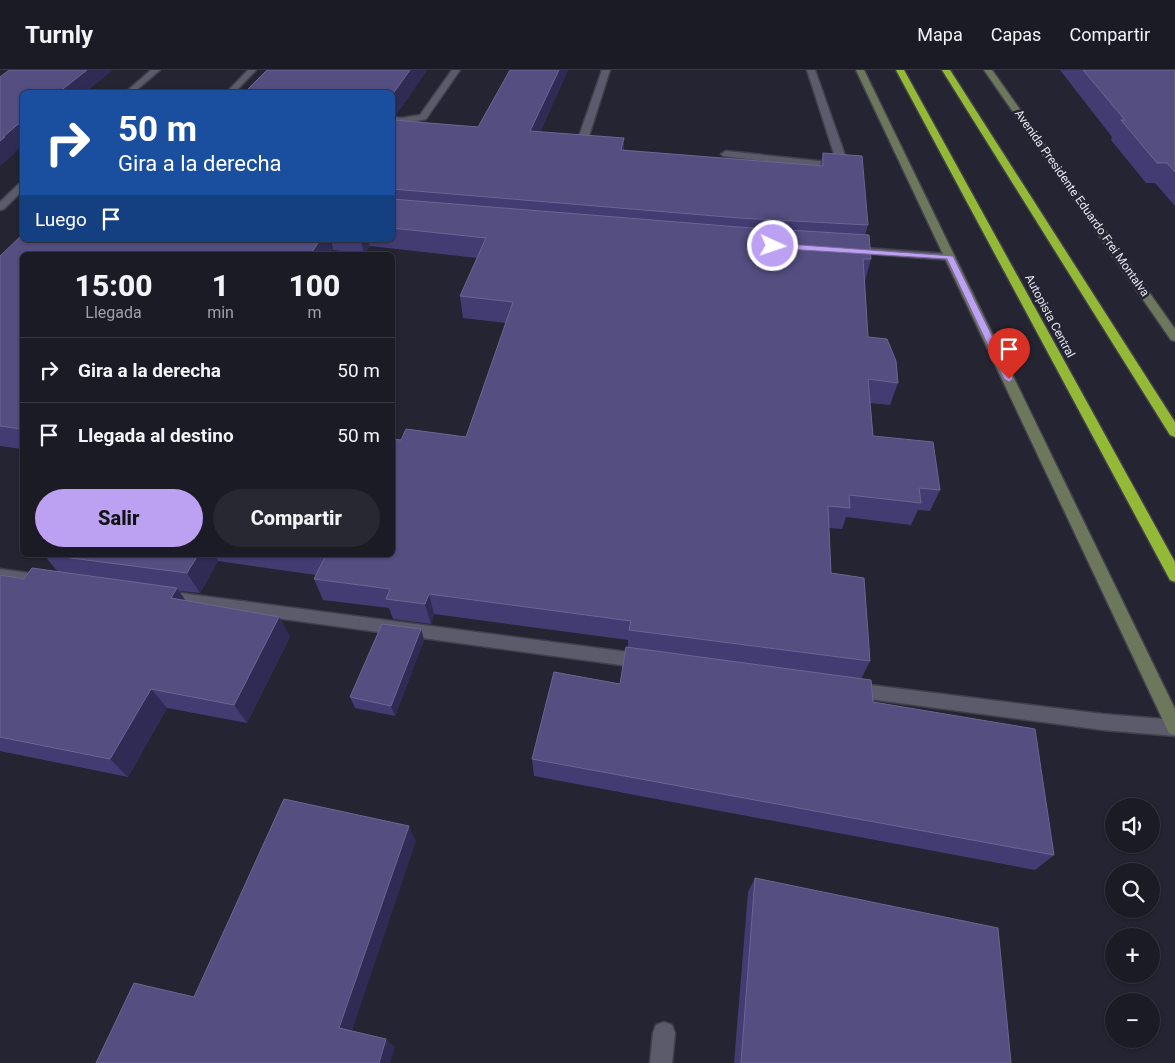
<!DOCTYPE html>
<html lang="es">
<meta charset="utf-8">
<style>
:root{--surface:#1b1b26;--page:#282832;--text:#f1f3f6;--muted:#a0a1a7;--line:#393943;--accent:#bca0f2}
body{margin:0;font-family:Roboto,sans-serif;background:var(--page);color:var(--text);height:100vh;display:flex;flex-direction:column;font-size:19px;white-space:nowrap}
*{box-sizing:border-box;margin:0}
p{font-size:16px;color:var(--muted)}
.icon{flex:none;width:28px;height:28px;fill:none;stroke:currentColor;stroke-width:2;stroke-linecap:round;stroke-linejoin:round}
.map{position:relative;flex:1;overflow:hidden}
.panel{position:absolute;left:20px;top:182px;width:375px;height:305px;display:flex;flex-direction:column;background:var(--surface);border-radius:8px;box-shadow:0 1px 4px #0004,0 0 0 1px var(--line)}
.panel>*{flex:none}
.banner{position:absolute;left:20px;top:20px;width:375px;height:152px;border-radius:8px;box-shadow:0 1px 4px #0004,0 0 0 1px var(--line);background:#1a4fa0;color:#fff;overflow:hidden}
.controls{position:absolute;left:1105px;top:728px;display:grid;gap:10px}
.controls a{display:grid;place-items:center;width:55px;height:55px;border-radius:50%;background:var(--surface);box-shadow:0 1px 4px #0004,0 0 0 1px var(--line);font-size:25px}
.pin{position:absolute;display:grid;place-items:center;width:42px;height:42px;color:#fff;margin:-51px -21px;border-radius:50% 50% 50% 0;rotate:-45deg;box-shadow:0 0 5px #0007}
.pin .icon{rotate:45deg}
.me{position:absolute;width:55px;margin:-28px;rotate:93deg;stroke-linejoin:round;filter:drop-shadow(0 0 4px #0008)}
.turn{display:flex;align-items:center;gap:18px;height:105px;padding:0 15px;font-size:22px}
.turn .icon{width:65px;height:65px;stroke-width:2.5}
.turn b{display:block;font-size:35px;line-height:42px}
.then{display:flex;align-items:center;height:48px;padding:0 15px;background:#0003;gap:10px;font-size:19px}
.eta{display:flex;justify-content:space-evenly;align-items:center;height:85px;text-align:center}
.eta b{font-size:30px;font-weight:800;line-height:35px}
.button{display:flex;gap:10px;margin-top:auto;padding:10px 15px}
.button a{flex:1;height:58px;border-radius:30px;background:var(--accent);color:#111;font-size:20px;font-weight:800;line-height:58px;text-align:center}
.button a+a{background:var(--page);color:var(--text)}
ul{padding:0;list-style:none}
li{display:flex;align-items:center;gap:15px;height:65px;padding:0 15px;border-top:1px solid var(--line)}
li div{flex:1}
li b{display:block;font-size:19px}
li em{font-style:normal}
header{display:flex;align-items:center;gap:30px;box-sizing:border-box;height:70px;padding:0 25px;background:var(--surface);border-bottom:1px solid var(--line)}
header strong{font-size:24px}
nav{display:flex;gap:28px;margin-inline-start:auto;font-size:18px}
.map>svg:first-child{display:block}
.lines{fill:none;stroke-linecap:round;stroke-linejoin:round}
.lane-casing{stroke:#41414d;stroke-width:3}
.street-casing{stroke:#41414d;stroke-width:3}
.secondary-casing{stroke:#41414d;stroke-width:3}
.highway-casing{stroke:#41414d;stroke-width:3}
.lane{fill:#5b5b6b;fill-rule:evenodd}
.street{fill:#5b5b6b;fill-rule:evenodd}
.secondary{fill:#6c775b;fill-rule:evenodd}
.highway{fill:#94b937;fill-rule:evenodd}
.wall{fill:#423c73}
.shaded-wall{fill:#2f2b54}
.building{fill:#544e81;stroke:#6b6692}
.route{fill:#bca0f2;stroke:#7a689d}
.labels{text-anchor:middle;stroke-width:5;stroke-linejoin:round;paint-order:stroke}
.far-street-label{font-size:12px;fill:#e7e7f0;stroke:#242432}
</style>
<header>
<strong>Turnly</strong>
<nav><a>Mapa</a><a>Capas</a><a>Compartir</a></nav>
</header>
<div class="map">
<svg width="1175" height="993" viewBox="0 0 1175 993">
<rect width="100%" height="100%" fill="#242432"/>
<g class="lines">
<!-- lane casing -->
<g class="lane-casing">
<path id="lane" d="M248 0H256L235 22H227Z
M452 0H460L426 49 402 54 392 53V47L402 48 420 45Z
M602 0H610L586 75 584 77H578L576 75Z
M807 0H815L847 91 843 97 830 99 723 86 721 84 726 81 837 93Z
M850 177 950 184 955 187 950 190 846 182 845 180 846 178Z
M0 499 43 505 48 507 51 511 48 515 43 517 0 511Z
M165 521 643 584 649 586 651 591 649 596 643 598 165 533 160 531 157 527 160 523Z
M854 613 1103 644 1175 650V666L1103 660 854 627 848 625 846 620 848 615Z
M664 952 672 955 675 963 672 993H650L653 963 656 955Z"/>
</g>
<!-- street casing -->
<g class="street-casing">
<path id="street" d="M151 0H160L134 22H126Z
M22 113V121L4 139 0 140V132L19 114Z"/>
</g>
<!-- secondary casing -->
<g class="secondary-casing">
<path id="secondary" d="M856 0H864L1175 639V665L1169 663Z
M984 0H992L1175 259V271L1171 270Z"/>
</g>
<!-- highway casing -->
<g class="highway-casing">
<path id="highway" d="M896 0H904L1175 492V512L1170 510Z
M942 0H950L1175 352V367L1170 365Z"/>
</g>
<!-- lane -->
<use href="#lane" class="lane"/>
<!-- street -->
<use href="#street" class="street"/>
<!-- secondary -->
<use href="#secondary" class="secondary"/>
<!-- highway -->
<use href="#highway" class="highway"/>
</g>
<!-- wall -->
<path class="wall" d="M267 0H427L396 45 392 46V22Z
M510 0H568L540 62 624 68V80L820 96 823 83 868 155 865 165 871 189 865 211 868 267 898 313 890 335 870 333 873 366 940 420 930 441 918 440 911 455 846 447 842 459 829 458 831 503 870 591 861 609 873 632 1054 785 1035 800 534 706 532 689 620 614 628 578V570L434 544 431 554 393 549 389 538 323 530 314 509 316 505 218 491 200 523 179 521 186 531 279 547 290 567 247 653 167 638 128 707 0 681V505L24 509 58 502 44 485H392L401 370 466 367 506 253 463 248 460 226 477 188 370 176 364 184 333 180 331 170H392V50L478 57Z
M1060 0H1175V136L1155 113H1146L1111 70 1112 67Z
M22 170H329L332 181 330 185H22V379L0 376V186Z
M421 559 424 570 395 646 355 638 350 627Z
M755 808 1011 993H734L748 822Z"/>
<!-- shaded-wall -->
<path class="shaded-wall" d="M87 0H113L86 22H59Z
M410 0H427L396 45 392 25Z
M559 0H568L531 81 530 61Z
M22 51V75L14 83V84L0 96V71L3 67Z
M624 68 623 89 621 80Z
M320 170H329L332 181 330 185H310Z
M361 170H368L370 176 364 184Z
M198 485H215L218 491 200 523 187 503Z
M177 518 191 539 171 528Z
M429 524 434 544 431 554 425 534Z
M279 547 290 567 247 653 234 635Z
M421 559 424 570 395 646 391 636Z
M151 619 167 638 128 707 110 689Z
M409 756 416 771 350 967 339 958Z
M386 969 395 977 390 993H379Z"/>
<!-- building -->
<path class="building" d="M9 0H87L59 22H22V51L3 67H5L0 71V7Z
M267 0H410L392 25V22H245Z
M510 0H559L530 61 624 68 621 80 823 96V83L862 86 868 155 739 148 392 119V50L478 57Z
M1083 0H1175V102L1167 93H1157L1121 50H1125Z
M392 129 739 157 869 165 871 189H863L868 267 887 269 896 291 898 313 868 309 873 366 933 372 940 420 919 418 921 433 849 425 850 438 828 436 831 503 864 508 870 591 629 560 631 551 429 524 425 534 386 529 390 519 314 509 325 487 314 485H392V369L401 370 406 359 466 367 513 232 460 226 486 168 392 158Z
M22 165V170H320L310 185H22V359L0 356V186Z
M48 485H198L187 503Z
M32 498 177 518 171 528 279 547 234 635 151 619 110 689 0 667V505L24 509Z
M382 554 421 559 391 636 350 627Z
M626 577 871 610 873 632 1035 659 1054 785 532 689 554 602 620 614Z
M284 729 409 756 339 958 386 969 379 993H96L134 913 194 927Z
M755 808 998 858 1011 993H741Z"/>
<!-- route -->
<path class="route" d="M773 173 953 186 1013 309 1009 312 1004 309 947 189 770 178 769 176Z"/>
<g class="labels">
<!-- far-street labels -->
<g class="far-street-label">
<text transform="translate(1082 133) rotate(55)" y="4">Avenida Presidente Eduardo Frei Montalva</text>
<text transform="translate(1050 246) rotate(62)" y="4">Autopista Central</text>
</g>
</g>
</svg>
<div class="controls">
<a><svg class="icon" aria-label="sound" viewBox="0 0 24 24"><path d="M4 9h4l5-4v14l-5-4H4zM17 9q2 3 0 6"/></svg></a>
<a><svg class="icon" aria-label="search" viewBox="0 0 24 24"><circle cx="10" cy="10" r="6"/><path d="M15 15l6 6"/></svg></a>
<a>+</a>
<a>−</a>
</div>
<div class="pin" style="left:1009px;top:309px;background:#d93025"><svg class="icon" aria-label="arrive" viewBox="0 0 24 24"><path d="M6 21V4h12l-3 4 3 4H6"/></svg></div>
<svg class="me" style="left:773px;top:176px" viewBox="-20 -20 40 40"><circle r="17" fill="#bca0f2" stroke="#fff" stroke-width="3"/><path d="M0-11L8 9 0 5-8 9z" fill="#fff"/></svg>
<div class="banner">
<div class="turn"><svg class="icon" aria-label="right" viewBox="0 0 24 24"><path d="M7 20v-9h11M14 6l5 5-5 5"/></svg><div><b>50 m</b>Gira a la derecha</div></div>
<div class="then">Luego<svg class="icon" aria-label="arrive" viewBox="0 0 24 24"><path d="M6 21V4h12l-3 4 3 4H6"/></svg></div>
</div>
<section class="panel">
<div class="eta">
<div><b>15:00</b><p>Llegada</p></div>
<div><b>1</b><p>min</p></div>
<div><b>100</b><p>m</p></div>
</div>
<ul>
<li><svg class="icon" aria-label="right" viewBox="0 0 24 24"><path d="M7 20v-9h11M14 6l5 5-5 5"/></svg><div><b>Gira a la derecha</b></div><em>50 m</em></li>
<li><svg class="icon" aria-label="arrive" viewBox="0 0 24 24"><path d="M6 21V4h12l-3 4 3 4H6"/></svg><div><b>Llegada al destino</b></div><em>50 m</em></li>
</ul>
<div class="button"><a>Salir</a><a>Compartir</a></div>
</section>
</div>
